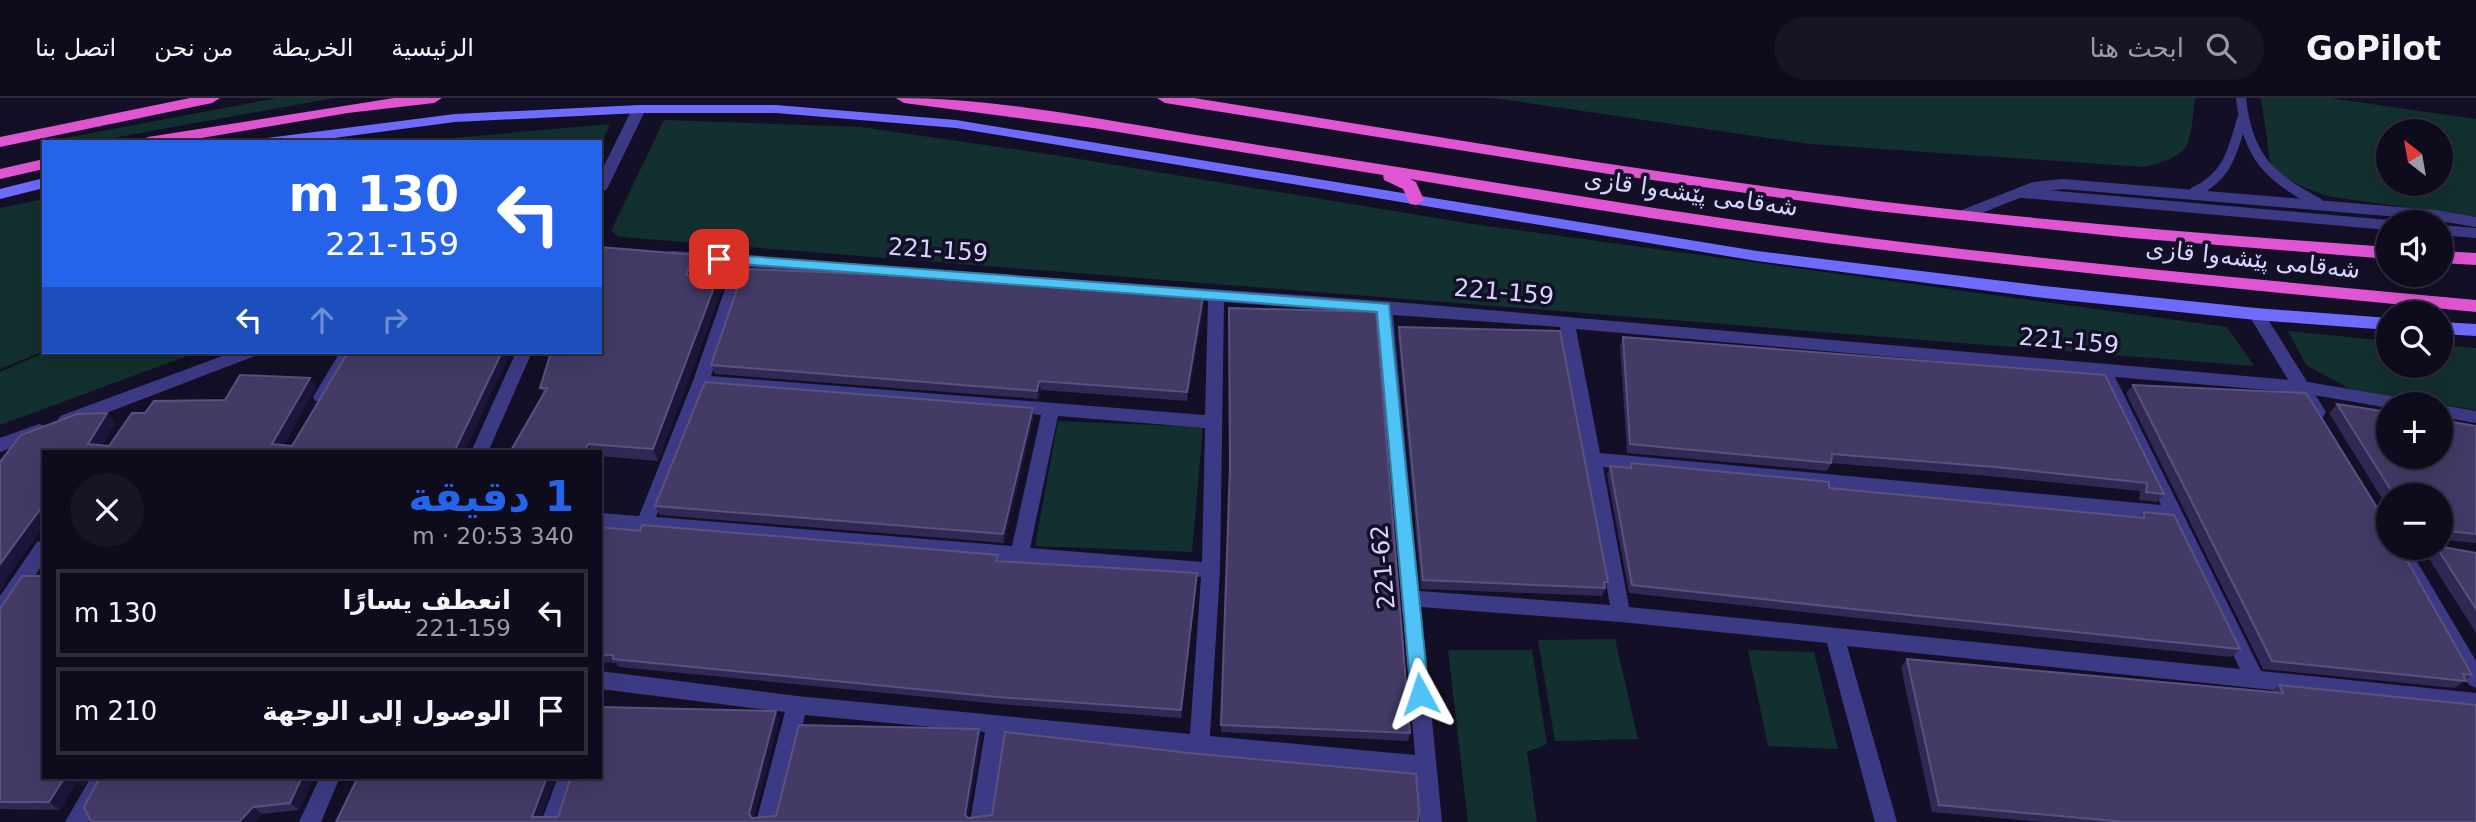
<!DOCTYPE html>
<html lang="ar">
<meta charset="utf-8">
<style>
:root{--surface:#0e0b1c;--page:#171425;--text:#f1f3f6;--muted:#9b9ba3;--line:#2e2b3b;--accent:#2563eb}
body{margin:0;font-family:"DejaVu Sans",Cairo,sans-serif;background:var(--page);color:var(--text);direction:rtl;height:100vh;display:flex;flex-direction:column;font-size:26px;white-space:nowrap}
*{box-sizing:border-box;margin:0}
p{font-size:23px;color:var(--muted)}
.icon{flex:none;width:38px;height:38px;fill:none;stroke:currentColor;stroke-width:2;stroke-linecap:round;stroke-linejoin:round}
.map{position:relative;flex:1;overflow:hidden;direction:ltr}
.drawer{position:absolute;left:42px;top:352px;width:560px;height:329px;display:flex;flex-direction:column;background:var(--surface);border-radius:0px;box-shadow:0 7px 28px #0002,0 0 0 2px var(--line);direction:rtl}
.drawer>*{flex:none}
.top-card{position:absolute;left:42px;top:42px;width:560px;height:214px;border-radius:0px;box-shadow:0 7px 28px #0002,0 0 0 2px var(--line);direction:rtl;background:#2563eb;color:#fff;overflow:hidden}
.needle{width:46px;rotate:329deg}
.tools{position:absolute;left:2376px;top:21px;display:grid;gap:14px}
.tools a{display:grid;place-items:center;width:77px;height:77px;border-radius:50%;background:var(--surface);box-shadow:0 7px 28px #0002,0 0 0 2px var(--line);font-size:35px}
.pin{position:absolute;display:grid;place-items:center;width:60px;height:60px;color:#fff;margin:-30px;border-radius:14px;box-shadow:0 4px 10px #0006}
.me{position:absolute;width:77px;margin:-38px;rotate:355deg;stroke-linejoin:round;filter:drop-shadow(0 0 5px #0008)}
.turn{display:flex;align-items:center;gap:24px;height:147px;padding:0 28px;font-size:32px}
.turn .icon{width:91px;height:91px;stroke-width:2.5}
.turn b{display:block;font-size:49px;line-height:60px}
.lanes{display:flex;align-items:center;height:66px;padding:0 28px;background:#0003;justify-content:center;gap:35px;direction:ltr}
.lanes .off{opacity:.35}
.round{display:grid;place-items:center;flex:none;width:74px;height:74px;border-radius:37px;background:var(--page)}
.head{display:flex;align-items:center;justify-content:space-between;height:119px;padding:0 28px}
h1{font-size:42px;font-weight:700;line-height:52px;color:var(--accent)}
ul{padding:0;list-style:none}
li{display:flex;align-items:center;gap:21px;height:88px;margin:0 14px 10px;padding:0 14px;border:4px solid var(--line);border-radius:0px}
li div{flex:1}
li b{display:block;font-size:26px}
li em{font-style:normal}
header{display:flex;align-items:center;gap:42px;box-sizing:border-box;height:98px;padding:0 35px;background:var(--surface);border-bottom:2px solid var(--line)}
header strong{font-size:33px}
nav{display:flex;gap:38px;margin-inline-start:auto;font-size:24px}
.search{width:490px;height:63px;background:var(--page);display:flex;align-items:center;gap:18px;box-sizing:border-box;padding:0 24px;border-radius:38px;color:var(--muted);font-size:26px}
.map>svg:first-child{display:block}
.green{fill:#12302f;fill-rule:evenodd}
.lines{fill:none;stroke-linecap:round;stroke-linejoin:round}
.service{stroke:#3d3a85;stroke-width:10}
.minor{fill:#3d3a85;fill-rule:evenodd}
.tertiary{fill:#3d3a85;fill-rule:evenodd}
.secondary{fill:#6f6bff;fill-rule:evenodd}
.trunk{fill:#e055d1;fill-rule:evenodd}
.wall{fill:#312854}
.shaded-wall{fill:#1d163a}
.building{fill:#433a66;stroke:#5a527e;stroke-width:2}
.route{fill:#4fc3f7;stroke:#337fa1;stroke-width:2}
.labels{text-anchor:middle;stroke-width:7;stroke-linejoin:round;paint-order:stroke}
.street-label{font-size:24px;fill:#d9d4ff;stroke:#130f26}
</style>
<header>
<strong>GoPilot</strong>
<div class="search"><svg class="icon" aria-label="search" viewBox="0 0 24 24"><circle cx="10" cy="10" r="6"/><path d="M15 15l6 6"/></svg>ابحث هنا</div>
<nav><a>الرئيسية</a><a>الخريطة</a><a>من نحن</a><a>اتصل بنا</a></nav>
</header>
<div class="map">
<svg width="2476" height="724" viewBox="0 0 2476 724">
<rect width="100%" height="100%" fill="#130f26"/>
<!-- green -->
<path class="green" d="M277 0H334L91 44H44Z
M1493 0H2195C2189 47 2195 57 2144 69L1810 46Z
M2261 0H2329L2476 21V119L2332 99C2309 93 2290 83 2271 70ZM2389 33H2441V86H2389Z
M664 22 861 29 1061 58 1466 125 2227 229 2254 268 620 139 611 133Z
M610 26 600 48V44H408Z
M44 101V253L0 271V110Z
M2288 233 2389 243V268H2441V247L2476 250V312L2352 292 2306 267Z
M46 254H198L0 327V274Z
M1058 323 1203 329 1192 454 1035 448Z
M1615 541 1638 641 1555 643 1538 542Z
M1448 552H1532L1547 646 1527 654 1537 724H1468Z
M1748 552 1814 554 1838 651 1768 648Z"/>
<g class="lines">
<!-- service -->
<path class="service" d="M2241 0C2247 58 2268 78 2318 105
M2194 94C2227 80 2233 53 2242 21
M2023 95 2389 127
M1963 117 2034 89 2063 86 2435 117 2476 124
M2441 132 2476 135"/>
<!-- minor -->
<path class="minor" d="M639 7 646 11 607 91 600 96V76L632 11Z
M672 153 1384 203 2302 283 2402 300 2408 302 2410 306H2389V310L2302 295 2115 279 2261 573 2476 595V613L1847 548 1897 724H1875L1827 545 1621 524 1421 509 1442 724H1420L1416 677 1005 636 992 724H970L985 634 805 617 778 724H756L785 614 600 591V573L797 598 1190 636 1201 479 600 429V415L639 418 693 283 733 168 667 162 664 158 667 154ZM748 169 1208 203 1205 317 711 278ZM1224 204 1377 216 1415 657 1210 638 1220 472ZM1393 217 1560 229 1610 507 1419 493ZM1576 231 2097 277 2161 407 1600 355ZM707 290 1041 317 1012 448 656 419ZM1058 318 1205 330 1202 464 1030 450ZM1603 369 2168 423 2240 571 1629 509Z
M233 254H257L255 258 72 328H60L57 323 60 318Z
M340 254H356L327 303H315L313 299Z
M516 254H532L488 354H471Z
M2441 307 2476 313V325L2441 319Z
M39 326 45 328 48 333 45 338 0 354V340Z
M44 442V464L7 520 0 522V498L37 444Z
M91 679H112L88 724H65Z
M320 679H340L321 724H299Z
M558 679H578L563 724H541Z"/>
<!-- tertiary -->
<path class="tertiary" d="M2256 210 2262 212 2323 309 2326 314 2323 319H2311L2248 216Z
M2391 450H2409L2476 563V590L2469 587Z"/>
<!-- secondary -->
<path class="secondary" d="M639 7H776L956 22 1757 153 2044 188 2256 210 2389 220V232L2256 222 2044 200 1757 163 956 30 776 15H639L455 24 304 44H260L267 40 455 16Z
M44 80V90L0 101V91Z
M2441 224 2476 226V238L2441 236Z"/>
<!-- trunk -->
<path class="trunk" d="M190 0H220L212 5 0 49V39Z
M394 0H442L434 5 348 15 178 44H140L148 39Z
M896 0C994 0 1093 20 1190 36 1332 59 1475 81 1617 104 1901 150 2190 175 2476 202V214C2275 195 2075 175 1875 151 1719 132 1564 107 1410 81L1416 84 1424 102 1416 107 1410 106 1403 91 1384 82 1383 77 1093 30 904 5Z
M1157 0H1194C1422 36 1648 75 1877 103 2047 123 2218 137 2389 149V161L2132 140 1876 113 1609 76 1165 5Z
M44 61V71L0 81V71Z
M2441 153 2476 155V167L2441 165Z"/>
</g>
<!-- wall -->
<path class="wall" d="M695 157 699 168 695 178 722 191 658 363 600 358V354H510L544 295 540 290Z
M1204 207 1187 303 1041 292 1038 301 715 276 711 267Z
M1399 229 1608 484 1602 498 1421 491 1398 238Z
M1623 239 2007 269 2164 396 2157 404 2139 402 2140 393 1989 378 1831 365 1827 373 1627 355 1620 248Z
M2133 287 2472 577 2455 590 2263 571 2126 295Z
M2337 306 2476 328V445L2445 442 2441 445 2443 449 2476 455V535L2422 450H2441V397H2389V412L2329 315Z
M1034 319 1004 445 660 417 655 408Z
M1631 365 1829 390 2140 419 2144 414 2240 551 2231 559 1857 520 1629 495 1607 377 1610 368 1629 370Z
M600 429 999 463 1197 483 1181 620 999 606 619 569 616 565 600 564Z
M0 511 44 679H89L83 688 77 684 60 712 0 711Z
M1907 561 2271 594 2279 587 2476 724H2043L1932 714 1901 569Z
M1221 627 1410 635 1408 643 1221 634Z
M100 679H314L299 712 262 716Z"/>
<!-- shaded-wall -->
<path class="shaded-wall" d="M695 157 699 168 690 189 686 177Z
M718 179 722 191 658 363 653 351Z
M1203 198 1204 207 1187 303V294Z
M502 254H512L494 289 465 354H454Z
M310 280 317 288 280 354 272 346Z
M1039 283 1041 292 1038 301 1037 293Z
M1033 310 1034 319 1004 445 1003 436Z
M107 315 116 324 98 354 88 346Z
M588 346 592 354H584Z
M44 406V428L4 484 5 486 0 494V466Z
M1197 475V483L1181 620V612Z
M776 613 780 620 753 723 749 716Z
M979 631 982 639 967 724 965 717Z
M65 679H89L83 688 77 684 60 712 49 704Z
M302 679H314L299 712 290 705Z
M547 679H556L539 724 532 719Z
M253 709 262 716 255 724H239Z"/>
<!-- building -->
<path class="building" d="M600 149 695 157 686 177 718 179 653 351 588 346 584 354H510L547 290H540L551 254H600Z
M749 171 970 181 1203 198 1187 294 1039 283 1037 293 711 267 740 183H744Z
M1229 210 1376 214 1410 635 1221 627 1230 369Z
M1399 229 1560 233 1608 484H1604L1605 490 1423 482Z
M1623 239 2105 277 2164 396 2146 394 2147 385 1995 369 1832 356 1831 365 1630 346Z
M348 254H502L454 354H44V406L0 466V364L21 337 77 316 107 315 88 346 109 348 132 315H145L154 303 225 302 240 277 310 280 272 346 292 348Z
M705 284 1033 310 1003 436 655 408Z
M2133 287 2306 295 2389 429V450H2400L2472 577 2463 576 2466 583 2272 563Z
M2337 306 2389 314V359H2441V322L2476 328V436L2449 433 2448 439 2441 440V397H2394Z
M1631 365 1829 384V390L2144 420V414L2174 417 2240 551 1862 512 1632 487 1610 368 1631 370Z
M642 427 998 457 996 463 1197 475 1181 612 997 599 613 561V557H600V429L640 433Z
M2441 445 2443 449 2476 455V511L2437 450H2441Z
M22 478H44V679H65L49 704H0V511Z
M1907 561 2283 595 2279 587 2476 607V724H2125L1939 707Z
M600 609 776 613 749 716 752 720 776 718 799 627 979 631 965 717 968 720 992 717 1005 634 1189 655 1416 676 1419 712 1418 724H336L358 679H547L532 719H558L571 679H600Z
M100 679H302L290 705 253 709 239 724H91L84 709Z"/>
<!-- route -->
<path class="route" d="M719 156 1389 206 1429 596 1426 602 1420 604 1413 602 1411 596 1377 214 714 164V158Z"/>
<g class="labels">
<!-- street labels -->
<g class="street-label">
<text transform="translate(1691 95) rotate(8)" y="8">شەقامی پێشەوا قازی</text>
<text transform="translate(938 152) rotate(4)" y="8">221-159</text>
<text transform="translate(2253 161) rotate(6)" y="8">شەقامی پێشەوا قازی</text>
<text transform="translate(1504 194) rotate(5)" y="8">221-159</text>
<text transform="translate(2069 243) rotate(5)" y="8">221-159</text>
<text transform="translate(1383 469) rotate(-95)" y="8">221-62</text>
</g>
</g>
</svg>
<div class="tools">
<a><svg class="needle" viewBox="-14 -14 28 28"><path d="M0-13l5 13h-10z" fill="#e53935"/><path d="M0 13l5-13h-10z" fill="#9b9ba3"/></svg></a>
<a><svg class="icon" aria-label="sound" viewBox="0 0 24 24"><path d="M4 9h4l5-4v14l-5-4H4zM17 9q2 3 0 6"/></svg></a>
<a><svg class="icon" aria-label="search" viewBox="0 0 24 24"><circle cx="10" cy="10" r="6"/><path d="M15 15l6 6"/></svg></a>
<a>+</a>
<a>−</a>
</div>
<div class="pin" style="left:719px;top:161px;background:#d93025"><svg class="icon" aria-label="arrive" viewBox="0 0 24 24"><path d="M6 21V4h12l-3 4 3 4H6"/></svg></div>
<svg class="me" style="left:1420px;top:596px" viewBox="-20 -20 40 40"><path d="M0-17L14 15 0 8-14 15z" fill="#4fc3f7" stroke="#fff" stroke-width="4"/></svg>
<div class="top-card">
<div class="turn"><svg class="icon" aria-label="left" viewBox="0 0 24 24"><path d="M17 20v-9H6M10 6l-5 5 5 5"/></svg><div><b>130 m</b>221-159</div></div>
<div class="lanes"><svg class="icon" aria-label="left" viewBox="0 0 24 24"><path d="M17 20v-9H6M10 6l-5 5 5 5"/></svg><svg class="icon off" aria-label="ahead" viewBox="0 0 24 24"><path d="M12 20V5M6 11l6-6 6 6"/></svg><svg class="icon off" aria-label="right" viewBox="0 0 24 24"><path d="M7 20v-9h11M14 6l5 5-5 5"/></svg></div>
</div>
<section class="drawer">
<div class="head"><div><h1>1 دقيقة</h1><p>340 m · 20:53</p></div><a class="round"><svg class="icon" aria-label="close" viewBox="0 0 24 24"><path d="M6 6l12 12M18 6L6 18"/></svg></a></div>
<ul>
<li><svg class="icon" aria-label="left" viewBox="0 0 24 24"><path d="M17 20v-9H6M10 6l-5 5 5 5"/></svg><div><b>انعطف يسارًا</b><p>221-159</p></div><em>130 m</em></li>
<li><svg class="icon" aria-label="arrive" viewBox="0 0 24 24"><path d="M6 21V4h12l-3 4 3 4H6"/></svg><div><b>الوصول إلى الوجهة</b></div><em>210 m</em></li>
</ul>
</section>
</div>
